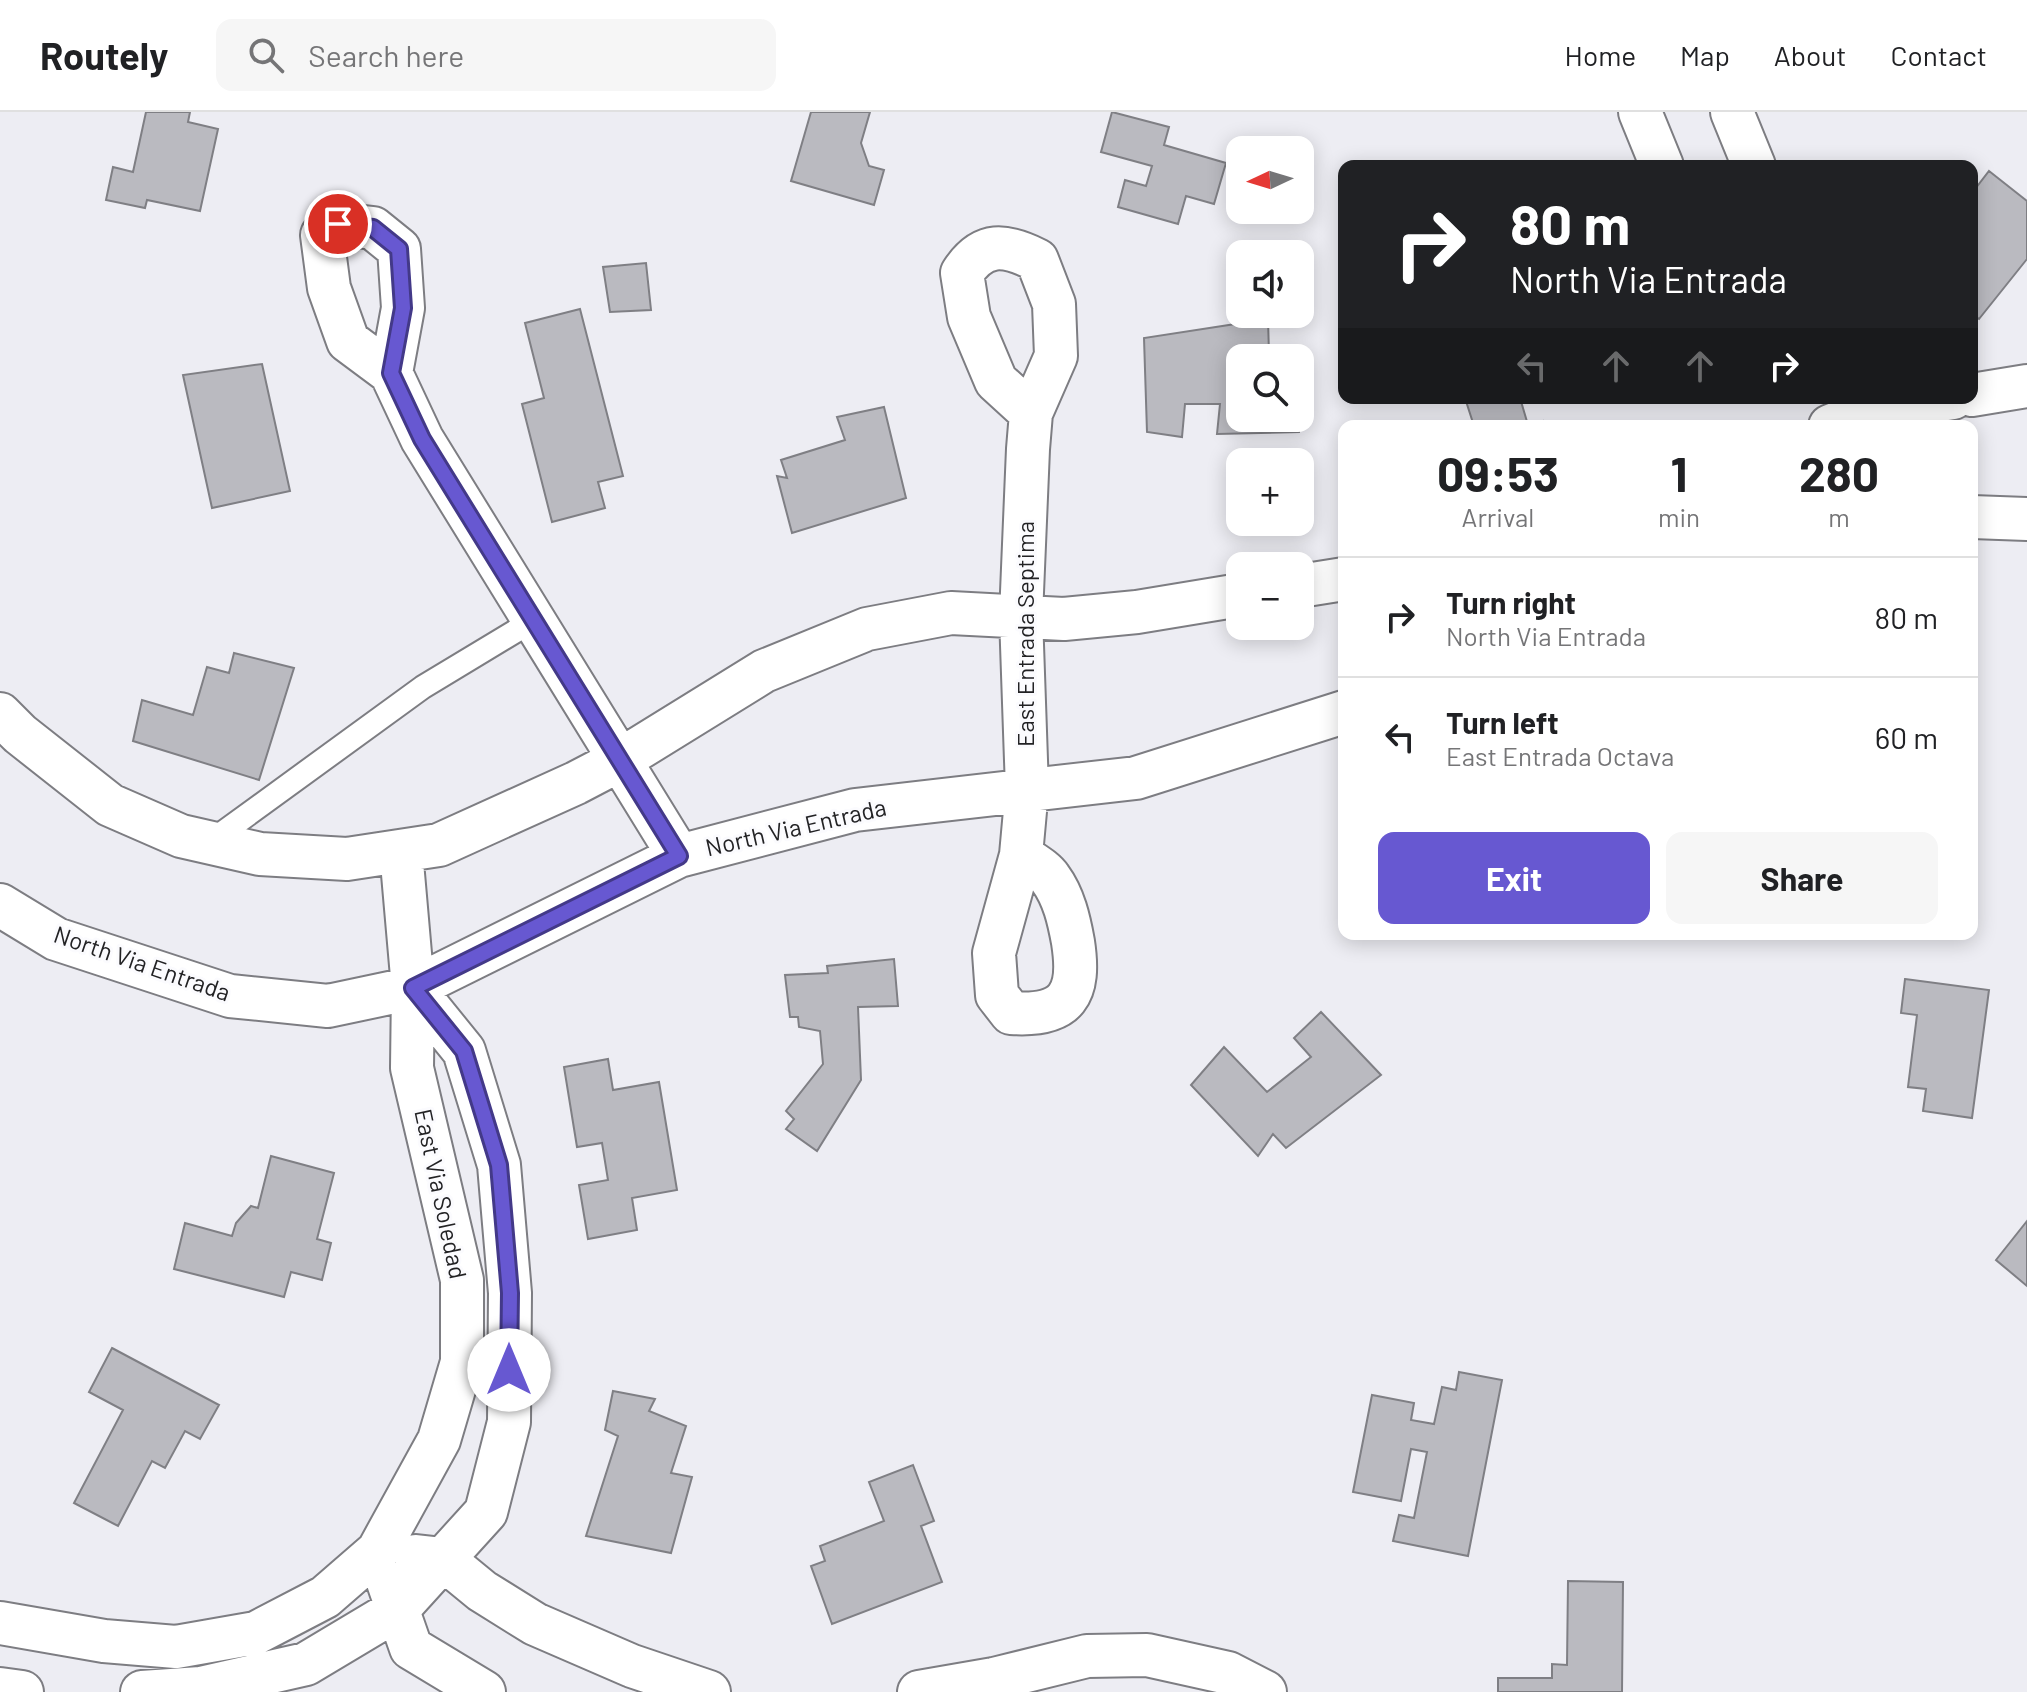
<!DOCTYPE html>
<meta charset="utf-8">
<style>
:root{--surface:#fff;--page:#f6f6f6;--text:#202124;--muted:#757577;--line:#e0e0e0;--accent:#6758d1}
body{margin:0;font-family:Barlow,sans-serif;background:var(--page);color:var(--text);height:100vh;display:flex;flex-direction:column;font-size:30px;white-space:nowrap}
*{box-sizing:border-box;margin:0}
p{font-size:26px;color:var(--muted)}
.icon{flex:none;width:44px;height:44px;fill:none;stroke:currentColor;stroke-width:2;stroke-linecap:round;stroke-linejoin:round}
.map{position:relative;flex:1;overflow:hidden}
.drawer{position:absolute;left:1338px;top:308px;width:640px;height:520px;display:flex;flex-direction:column;background:var(--surface);border-radius:16px;box-shadow:0 4px 20px #0003}
.drawer>*{flex:none}
.guide{position:absolute;left:1338px;top:48px;width:640px;height:244px;border-radius:16px;box-shadow:0 4px 20px #0003;background:#202124;color:#fff;overflow:hidden}
.needle{width:52px;rotate:266deg}
.fabs{position:absolute;left:1226px;top:24px;display:grid;gap:16px}
.fabs a{display:grid;place-items:center;width:88px;height:88px;border-radius:16px;background:var(--surface);box-shadow:0 4px 20px #0003;font-size:40px}
.pin{position:absolute;display:grid;place-items:center;width:68px;height:68px;color:#fff;margin:-34px;border:4px solid #fff;border-radius:50%;box-shadow:0 2px 8px #0007}
.me{position:absolute;width:88px;margin:-44px;rotate:0deg;stroke-linejoin:round;filter:drop-shadow(0 0 6px #0008)}
.turn{display:flex;align-items:center;gap:28px;height:168px;padding:0 40px;font-size:36px}
.turn .icon{width:104px;height:104px;stroke-width:2.5}
.turn b{display:block;font-size:56px;line-height:68px}
.lanes{display:flex;align-items:center;height:76px;padding:0 40px;background:#0003;justify-content:center;gap:40px;direction:ltr}
.lanes .off{opacity:.35}
.eta{display:flex;justify-content:space-evenly;align-items:center;height:136px;text-align:center}
.eta b{font-size:48px;font-weight:700;line-height:56px}
.action{display:flex;gap:16px;margin-top:auto;padding:16px 40px}
.action a{flex:1;height:92px;border-radius:16px;background:var(--accent);color:#fff;font-size:32px;font-weight:700;line-height:92px;text-align:center}
.action a+a{background:var(--page);color:var(--text)}
ul{padding:0;list-style:none}
li{display:flex;align-items:center;gap:24px;height:120px;padding:0 40px;border-top:2px solid var(--line)}
li div{flex:1}
li b{display:block;font-size:30px}
li em{font-style:normal}
header{display:flex;align-items:center;gap:48px;box-sizing:border-box;height:112px;padding:0 40px;background:var(--surface);border-bottom:2px solid var(--line)}
header strong{font-size:38px}
nav{display:flex;gap:44px;margin-inline-start:auto;font-size:28px}
.search{width:560px;height:72px;background:var(--page);display:flex;align-items:center;gap:20px;box-sizing:border-box;padding:0 28px;border-radius:16px;color:var(--muted);font-size:30px}
.map>svg:first-child{display:block}
.building{fill:#babac0;stroke:#7f7f84;stroke-width:2}
.lines{fill:none;stroke-linecap:round;stroke-linejoin:round}
.lane-casing{stroke:#7d7d82;stroke-width:26}
.street-casing{stroke:#7d7d82;stroke-width:46}
.lane{stroke:#fff;stroke-width:22}
.street{stroke:#fff;stroke-width:42}
.route-casing{stroke:#433988;stroke-width:20}
.route{stroke:#6758d1;stroke-width:14}
.labels{text-anchor:middle;stroke-width:6;stroke-linejoin:round;paint-order:stroke}
.street-label{font-size:24px;fill:#222224;stroke:#fbfbfe}
</style>
<header>
<strong>Routely</strong>
<div class="search"><svg class="icon" aria-label="search" viewBox="0 0 24 24"><circle cx="10" cy="10" r="6"/><path d="M15 15l6 6"/></svg>Search here</div>
<nav><a>Home</a><a>Map</a><a>About</a><a>Contact</a></nav>
</header>
<div class="map">
<svg width="2027" height="1580" viewBox="0 0 2027 1580">
<rect width="100%" height="100%" fill="#ededf3"/>
<!-- building -->
<path class="building" d="M146 0H190L188 10 218 17 200 99 147 88 145 96 106 88 113 55 133 60Z
M811 0H870L861 31 869 54 884 58 874 93 791 69Z
M1112 0 1169 15 1164 33 1226 51 1214 92 1186 84 1178 112 1118 95 1125 68 1146 74 1152 54 1101 40Z
M1989 59 2027 89V147L1979 207 1972 202V81Z
M646 151 651 198 610 200 603 155Z
M580 197 623 364 598 370 605 396 552 410 522 292 544 286 525 211Z
M1268 207 1269 242 1297 246H1240V306H1300V246L1305 247 1299 320 1217 322 1220 292H1185L1182 325 1147 320 1144 226Z
M262 252 290 379 212 396 183 263Z
M1465 286H1520L1528 313 1543 309 1544 314H1474Z
M884 295 906 386 792 421 777 364 787 366 781 348 845 328 837 305Z
M234 541 294 556 259 668 133 629 142 588 193 603 207 555 229 561Z
M894 847 898 894 858 895 861 968 817 1039 786 1017 794 1007 786 999 823 952 820 919 799 915 798 905H790L785 863 828 861 827 854Z
M1905 867 1989 878 1972 1006 1923 999 1926 977 1908 975 1917 903 1901 901Z
M1321 900 1381 963 1286 1036 1273 1022 1258 1044 1191 973 1224 935 1267 980 1311 945 1294 926Z
M608 947 613 978 659 970 677 1078 632 1086 637 1118 588 1127 579 1073 608 1068 602 1031 577 1035 564 955Z
M271 1044 334 1061 317 1127 331 1131 322 1168 291 1160 284 1185 174 1157 185 1111 232 1124 236 1111 251 1094 258 1096Z
M2027 1109V1174L1996 1148Z
M112 1236 219 1293 200 1327 185 1319 165 1356 152 1349 118 1414 74 1391 123 1298 89 1280Z
M1459 1260 1502 1268 1468 1444 1393 1429 1399 1403 1414 1406 1427 1340 1411 1337 1401 1389 1353 1380 1372 1283 1414 1291 1411 1308 1434 1312 1442 1275 1456 1278Z
M613 1279 655 1287 649 1299 686 1314 671 1361 692 1365 671 1441 586 1424 618 1324 605 1318Z
M913 1353 934 1409 921 1414 942 1470 832 1512 811 1454 825 1449 820 1434 884 1409 869 1370Z
M1568 1469 1623 1470 1622 1580H1498V1566H1552V1552L1567 1553Z"/>
<g class="lines">
<!-- lane casing -->
<g class="lane-casing">
<path id="lane" d="M210 730 423 575 534 508"/>
</g>
<!-- street casing -->
<g class="street-casing">
<path id="street" d="M1640 0 1662 54
M1732 0 1754 54
M391 261 403 196 399 137 373 116 338 112 322 123 329 176 348 229 391 261 422 327 679 744
M1972 283 2027 274
M1830 314 1865 300 1953 286
M1972 405 2027 407
M1300 474 1344 467
M0 602 20 622 110 693 181 724 260 742 347 747 439 733 576 671 620 648 764 559 867 517 951 501 1064 507 1137 500 1240 483
M401 739 413 876
M1021 743C1030 750 1044 757 1050 766 1064 785 1069 808 1073 830 1081 882 1068 905 1011 901L997 883 994 841 1021 743 1027 677 1021 504 1028 337 1031 301 1056 244 1054 192 1037 148C1005 132 983 129 962 161L969 205 996 269 1031 301
M0 793 56 827 230 884 328 894 413 876 679 744 855 698 1136 666 1344 600
M416 1444 443 1447 482 1479 535 1512 632 1554 709 1580
M388 1470 411 1536 484 1580
M0 1511 104 1529 176 1535 256 1521 325 1485 378 1439 439 1328 462 1250V1168L412 956 413 876 464 939 499 1053 510 1181 509 1310 486 1400 398 1497 306 1552 201 1576 142 1580
M0 1577 22 1580
M919 1580 994 1567 1087 1544 1147 1543 1228 1561 1265 1580"/>
</g>
<!-- lane -->
<use href="#lane" class="lane"/>
<!-- street -->
<use href="#street" class="street"/>
</g>
<g class="lines">
<!-- route casing -->
<g class="route-casing">
<path id="route" d="M338 112 373 116 399 137 403 196 391 261 422 327 679 744 413 876 464 939 499 1053 510 1181 509 1258"/>
</g>
<!-- route -->
<use href="#route" class="route"/>
</g>
<g class="labels">
<!-- street labels -->
<g class="street-label">
<text transform="translate(1026 522) rotate(-90)" y="8">East Entrada Septima</text>
<text transform="translate(796 716) rotate(-13)" y="8">North Via Entrada</text>
<text transform="translate(142 852) rotate(19)" y="8">North Via Entrada</text>
<text transform="translate(440 1082) rotate(78)" y="8">East Via Soledad</text>
</g>
</g>
</svg>
<div class="fabs">
<a><svg class="needle" viewBox="-14 -14 28 28"><path d="M0-13l5 13h-10z" fill="#e53935"/><path d="M0 13l5-13h-10z" fill="#757577"/></svg></a>
<a><svg class="icon" aria-label="sound" viewBox="0 0 24 24"><path d="M4 9h4l5-4v14l-5-4H4zM17 9q2 3 0 6"/></svg></a>
<a><svg class="icon" aria-label="search" viewBox="0 0 24 24"><circle cx="10" cy="10" r="6"/><path d="M15 15l6 6"/></svg></a>
<a>+</a>
<a>−</a>
</div>
<div class="pin" style="left:338px;top:112px;background:#d93025"><svg class="icon" aria-label="arrive" viewBox="0 0 24 24"><path d="M6 21V4h12l-3 4 3 4H6"/></svg></div>
<svg class="me" style="left:509px;top:1258px" viewBox="-20 -20 40 40"><circle r="19" fill="#fff"/><path d="M0-13L10 11 0 6-10 11z" fill="#6758d1"/></svg>
<div class="guide">
<div class="turn"><svg class="icon" aria-label="right" viewBox="0 0 24 24"><path d="M7 20v-9h11M14 6l5 5-5 5"/></svg><div><b>80 m</b>North Via Entrada</div></div>
<div class="lanes"><svg class="icon off" aria-label="left" viewBox="0 0 24 24"><path d="M17 20v-9H6M10 6l-5 5 5 5"/></svg><svg class="icon off" aria-label="ahead" viewBox="0 0 24 24"><path d="M12 20V5M6 11l6-6 6 6"/></svg><svg class="icon off" aria-label="ahead" viewBox="0 0 24 24"><path d="M12 20V5M6 11l6-6 6 6"/></svg><svg class="icon" aria-label="right" viewBox="0 0 24 24"><path d="M7 20v-9h11M14 6l5 5-5 5"/></svg></div>
</div>
<section class="drawer">
<div class="eta">
<div><b>09:53</b><p>Arrival</p></div>
<div><b>1</b><p>min</p></div>
<div><b>280</b><p>m</p></div>
</div>
<ul>
<li><svg class="icon" aria-label="right" viewBox="0 0 24 24"><path d="M7 20v-9h11M14 6l5 5-5 5"/></svg><div><b>Turn right</b><p>North Via Entrada</p></div><em>80 m</em></li>
<li><svg class="icon" aria-label="left" viewBox="0 0 24 24"><path d="M17 20v-9H6M10 6l-5 5 5 5"/></svg><div><b>Turn left</b><p>East Entrada Octava</p></div><em>60 m</em></li>
</ul>
<div class="action"><a>Exit</a><a>Share</a></div>
</section>
</div>
